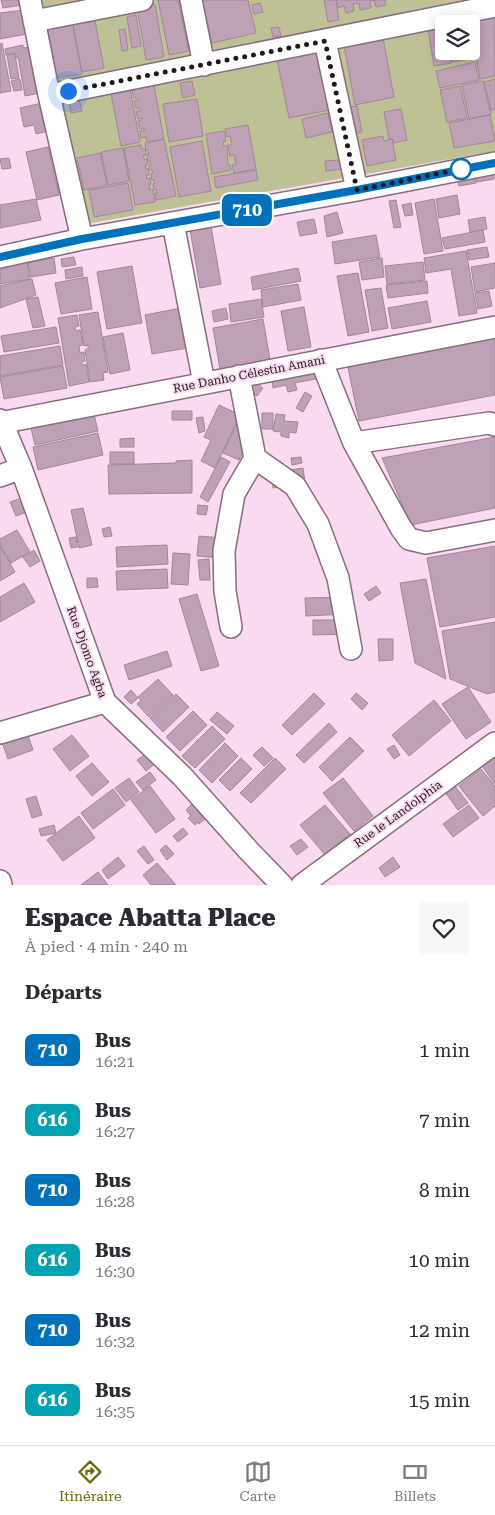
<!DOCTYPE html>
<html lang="fr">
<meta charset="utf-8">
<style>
body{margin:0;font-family:"Roboto Serif",serif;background:#f7f7f7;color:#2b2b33;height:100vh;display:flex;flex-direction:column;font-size:19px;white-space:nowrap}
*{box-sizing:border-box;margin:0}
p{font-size:16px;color:#7c7c81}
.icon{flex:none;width:28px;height:28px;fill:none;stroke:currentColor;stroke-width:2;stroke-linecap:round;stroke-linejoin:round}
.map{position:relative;height:885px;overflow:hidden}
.side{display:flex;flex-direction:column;background:#fff;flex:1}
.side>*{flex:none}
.badge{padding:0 10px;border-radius:8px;font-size:18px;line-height:32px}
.fabs{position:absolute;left:435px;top:15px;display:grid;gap:10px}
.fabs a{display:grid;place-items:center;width:45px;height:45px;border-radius:5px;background:#fff;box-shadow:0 2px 12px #0003;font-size:25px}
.you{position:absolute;width:25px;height:25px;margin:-12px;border:4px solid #fff;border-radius:50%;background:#1a73e8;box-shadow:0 0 0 8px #1a73e833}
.map>.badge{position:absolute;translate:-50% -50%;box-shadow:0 0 0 2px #fff}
h2{padding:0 25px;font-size:19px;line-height:45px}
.round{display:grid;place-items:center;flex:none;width:52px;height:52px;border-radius:5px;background:#f7f7f7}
.summary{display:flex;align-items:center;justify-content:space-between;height:85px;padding:0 25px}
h1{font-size:24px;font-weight:800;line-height:38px}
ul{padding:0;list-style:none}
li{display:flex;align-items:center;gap:15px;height:70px;padding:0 25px}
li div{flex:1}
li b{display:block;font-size:19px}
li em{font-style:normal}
li .badge{min-width:55px;font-weight:700;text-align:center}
.tab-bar{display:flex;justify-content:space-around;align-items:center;height:70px;border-top:1px solid #e1e1e2;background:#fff;font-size:14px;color:#7c7c81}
.tab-bar a{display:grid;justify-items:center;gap:2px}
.tab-bar .current{color:#696907}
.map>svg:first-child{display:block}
.green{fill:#bec096;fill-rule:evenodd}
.building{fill:#bea1b5;stroke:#a18599}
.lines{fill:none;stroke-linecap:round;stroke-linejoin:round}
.minor-casing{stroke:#876c7f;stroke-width:24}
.minor{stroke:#fff;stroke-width:21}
.line-casing{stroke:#fff;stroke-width:11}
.line{stroke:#0072bc;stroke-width:8}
.walk{stroke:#22171f;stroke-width:5;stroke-dasharray:0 9}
.stop-dot{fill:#fff;stroke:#0072bc;stroke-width:2.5}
.labels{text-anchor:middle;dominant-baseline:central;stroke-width:4;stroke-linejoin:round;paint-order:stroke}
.street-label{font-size:12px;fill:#22171f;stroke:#fadaf0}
</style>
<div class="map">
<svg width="495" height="885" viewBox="0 0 495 885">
<rect width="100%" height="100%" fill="#fadaf0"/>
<path class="green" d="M29 0H495V151L80 225ZM444 24H471V51H444Z"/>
<path class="building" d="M1 0H21L22 5 3 8Z
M158 0H178L189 51 169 55Z
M202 0H248L256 33 212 43Z
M324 0H336L339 20 328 22Z
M336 0H385L386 5 376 7 374 0 370 1 371 8 360 10 359 3 353 4 354 11 346 13 344 6 338 8Z
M260 3 263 12 254 14 252 5Z
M155 4 164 57 146 60 137 7Z
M23 10 27 34 0 39V13Z
M136 15 141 46 132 48 127 17Z
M494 15 495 76 480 79 471 24 469 20Z
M94 16 104 68 82 72 72 20Z
M72 20 82 74 57 78 47 25Z
M444 25V51H449L451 63 434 66 428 28Z
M279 27 281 36 273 37 271 28Z
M125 29 128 50 122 51 119 30Z
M471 35 475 58 452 62 451 56 456 55 455 51H471Z
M383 38 394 97 355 105 344 45Z
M2 43 11 91 0 93V44Z
M23 45V48L31 47 39 93 25 96 18 57 16 58 15 53 6 55 5 49Z
M315 47 329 110 289 118 276 55Z
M15 54 19 78 11 79 7 55Z
M475 62 479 80 440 88 436 71Z
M20 79 22 90 14 91 11 81Z
M495 79V109L491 110 484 82Z
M153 80 164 139 147 142 146 137 141 138 140 131 146 130 145 128 140 129 138 121 142 120V118L138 119 136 111H141L140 108H136L134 101 139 100 138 98H134L132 91 136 90V87Z
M192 81 195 95 183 98 180 83Z
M483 81 491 114 469 119 462 85Z
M129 84 140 142 121 146 110 88Z
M460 86 467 118 447 122 440 90Z
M79 98 82 111 71 113 69 100Z
M197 99 203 136 169 142 163 104Z
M42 103 48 131 36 134 34 125 24 127 20 108Z
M357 106 362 132 353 134 348 107Z
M401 109 407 140 394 143 393 139H389L384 112Z
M328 113 332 132 306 138 302 119Z
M490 115 495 141 454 148 449 123Z
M248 125 256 169 234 173 232 165 236 164 234 155 230 156 228 145H232L230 136 227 137 225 129Z
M224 131 226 141 223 142 224 146H227L228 165H230L231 170 212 174 206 134Z
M383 136 384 141 392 139 396 160 367 166 362 140Z
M164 139 176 196 156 200 155 193H157L156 189 154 190 153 184 155 183 154 180H152L151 174 153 173 152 170H150L149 165 151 164 150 161H148L147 154H149L148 150 146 151 145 143Z
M202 141 211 191 179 197 170 147Z
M141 145 142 149H145L146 155 143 156 144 159H147L148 164 145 165 146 169 148 168 149 175H146L147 179 150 178 151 184 149 185 150 190H153L155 202 135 205 124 148Z
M48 147 59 195 37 200 26 152Z
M123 148 129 181 108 185 101 152Z
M100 153 107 185 84 190 77 158Z
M9 158 11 168 2 169 0 159Z
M340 160 341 169 326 171 325 161Z
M256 170 258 180 216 188 214 177Z
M493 171 494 179 477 182 475 174Z
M475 177 476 183 459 186 458 181Z
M128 183 133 210 94 217 89 190Z
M457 195 460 214 439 218 436 199Z
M36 199 41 220 0 228V205Z
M434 199 443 251 424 254 415 203Z
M396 200 401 227 394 228 389 201Z
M411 203 413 215 405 216 402 205Z
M337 212 343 233 327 237 324 216Z
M485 217 487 229 470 232 468 220Z
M314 219 317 233 300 236 297 222Z
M211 226 221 284 200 288 190 229Z
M483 230 485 242 445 249 442 238Z
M376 235 380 257 335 264 332 242Z
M487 247 489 257 469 260 467 250Z
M466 251 477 313 459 316 451 269 426 273 424 258Z
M74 257 76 265 62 267 61 259Z
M54 258 56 273 31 277 28 263Z
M382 258 384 277 362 280 359 262Z
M27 262 30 279 0 284V267Z
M423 262 425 280 387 284 385 266Z
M495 263V288L475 292 471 267Z
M132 266 142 323 107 329 97 272Z
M82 267 83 276 66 279 65 270Z
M298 268 301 281 253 290 251 277Z
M358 273 369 332 348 336 337 276Z
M87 277 92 309 61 314 55 283Z
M32 279 36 295 0 308V286Z
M427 281 428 293 388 298 386 285Z
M298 284 301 300 263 307 261 290Z
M381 288 388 328 372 331 365 290Z
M489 291 492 306 478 309 475 293Z
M38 297 45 326 33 328 26 299Z
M261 299 264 317 231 322 229 304Z
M427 301 431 322 392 329 388 308Z
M304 307 311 347 288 351 281 311Z
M181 308 188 348 152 354 145 315Z
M226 308 228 319 214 322 212 311Z
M98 312 108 372 103 373 104 380 90 382 85 350 88 349V345L84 346 79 315Z
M77 315 79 326 75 327 76 331 80 330 83 345 79 346 80 353 84 352 85 361 82 362V365L86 364 89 382 69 386 58 318Z
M263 319 270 360 220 369 213 328Z
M56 327 59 343 4 352 1 336Z
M495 329V395L359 421 346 358Z
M123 333 130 370 110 374 103 337Z
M60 346 63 365 0 376V356Z
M63 366 67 388 4 399 0 377Z
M320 370 321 378 295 383 297 390 288 392 286 385 273 388 272 380Z
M254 382 263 388 257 396 248 390Z
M305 392 312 396 303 412 296 408Z
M219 405 240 415 215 468 201 461 211 440 204 437Z
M93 410 98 431 35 445 30 424Z
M172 411H192V420H172Z
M262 413H273V429H262Z
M276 414 285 415 284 421 298 422 296 433 289 432V438L281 436V432L273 431Z
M203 417 205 431 199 433 196 418Z
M240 417 256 424 239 460 223 453Z
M98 433 103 455 38 470 33 447Z
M495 437V508L411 525 382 458Z
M134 438V447H120V439Z
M110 452H134V464H110Z
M221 457 230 462 208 502 200 497Z
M301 457 302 463 292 465 291 458Z
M192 460V493L109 494 108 465 176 463V461Z
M303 468 305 482 273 488 271 473Z
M22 498 27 512 16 516 10 502Z
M198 505 208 506 206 515 197 514Z
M83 508 92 545 79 548 71 510Z
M110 527 112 536 104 537 102 529Z
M17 530 30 552 11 563 0 545V539Z
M199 536 233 539 231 559 197 556Z
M76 537 77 547 71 548 69 538Z
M167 545 168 564 117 567 116 547Z
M0 546 15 572 0 581Z
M495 546V617L440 627 427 558Z
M34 550 40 561 30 567 23 557Z
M173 553 190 554 188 585 171 584Z
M209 559 210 580H200L198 560Z
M167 569 168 588 117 590 116 571Z
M87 578H97L98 587 87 588Z
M426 579 446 679 415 663 400 583Z
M24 583 35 602 0 622V597Z
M376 586 381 593 369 601 364 594Z
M197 594 219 666 201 671 179 599Z
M347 597V614L306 616 305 598Z
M313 620H349L348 634 313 635Z
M495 622V692L487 694 450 679 442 631Z
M378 639H393V660L379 661Z
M167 651 172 666 129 680 124 665Z
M158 679 173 695 149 717 137 704 141 700 138 697Z
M468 687 491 722 466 739 442 704Z
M131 690 138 698 131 704 124 697Z
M314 693 325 704 292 735 282 725Z
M356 693 368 703 362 710 351 699Z
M176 694 189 707 163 732 150 718Z
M434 700 451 721 409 756 392 735Z
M193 711 207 725 180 751 166 737Z
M217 712 234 726 227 734 210 720Z
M329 723 337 732 304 763 296 755Z
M212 726 225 739 195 768 182 756Z
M27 733 33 750 8 759 2 742Z
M72 735 89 756 70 771 53 749Z
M350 737 364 751 332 781 319 767Z
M225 743 238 756 212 783 199 770Z
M394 745 400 755 394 759 387 749Z
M262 747 273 758 264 766 253 755Z
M148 752 157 762 146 771 137 760Z
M495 756V784L482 766Z
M241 758 252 769 230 791 219 780Z
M275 758 286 769 251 803 240 793Z
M92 763 109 782 92 796 76 776Z
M481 769 495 786V806L483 816 459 786Z
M150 772 156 780 143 790 136 782Z
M129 778 139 792 126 802 115 788Z
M343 778 373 816 354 831 323 793Z
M451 781 468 803 458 810 442 788Z
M150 786 175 819 156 833 131 800Z
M113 789 125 805 93 829 81 813Z
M36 796 42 815 32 818 26 799Z
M193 803 206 818 199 824 198 822 195 825 188 818 191 816 186 810Z
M325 805 350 834 325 855 300 825Z
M469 805 479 818 453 837 443 824Z
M79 816 95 838 63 861 47 840Z
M54 825 56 833 41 836 39 829Z
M183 828 188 834 178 842 173 836Z
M301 839 308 847 297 855 290 846Z
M166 845 174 854 167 860 160 850Z
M144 846 154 860 148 864 137 851Z
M118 857 125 866 108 879 102 870Z
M393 857 400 867 385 877 379 868Z
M157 863 176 885H151L143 875Z
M98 872 108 885H81Z"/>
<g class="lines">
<defs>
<path id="minor" d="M30 0 49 95 82 239
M191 0 204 65
M34 21 142 0
M325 41 357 190
M49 95 495 6
M173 223 204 383
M0 257 82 239 357 190 495 163
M321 360 354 443 401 528 409 539 426 543 495 530
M0 420 2 423 21 468 105 702 182 776 249 851 282 885
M0 423 495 327
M354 443 489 423 495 425
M255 458 295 486 318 524 338 578 351 649
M0 476 21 468
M231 627 225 591 224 551 234 494 255 458 239 376
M0 733 105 702
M0 881 1 885
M302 885 495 743"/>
</defs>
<use href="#minor" class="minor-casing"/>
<use href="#minor" class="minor"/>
</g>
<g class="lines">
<defs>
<path id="line" d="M0 257 82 239 357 190 495 163"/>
</defs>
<use href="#line" class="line-casing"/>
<use href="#line" class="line"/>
<path class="walk" d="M68 91 325 41 357 190 461 169"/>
</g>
<circle class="stop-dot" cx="461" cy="169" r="10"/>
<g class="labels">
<g class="street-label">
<text transform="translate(249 374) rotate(-11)">Rue Danho Célestin Amani</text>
<text transform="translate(87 652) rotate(70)">Rue Djomo Agba</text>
<text transform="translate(398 814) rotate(-36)">Rue le Landolphia</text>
</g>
</g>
</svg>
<div class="fabs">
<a><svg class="icon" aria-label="layers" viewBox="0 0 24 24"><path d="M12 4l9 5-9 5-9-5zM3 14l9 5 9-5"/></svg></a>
</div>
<div class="you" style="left:68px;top:91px"></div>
<b class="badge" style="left:247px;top:210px;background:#0072bc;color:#fff">710</b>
</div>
<section class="side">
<div class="summary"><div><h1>Espace Abatta Place</h1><p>À pied · 4 min · 240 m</p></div><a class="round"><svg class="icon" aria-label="heart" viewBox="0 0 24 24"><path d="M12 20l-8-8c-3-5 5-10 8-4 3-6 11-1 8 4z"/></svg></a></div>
<h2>Départs</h2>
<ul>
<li><span class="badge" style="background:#0072bc;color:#fff">710</span><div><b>Bus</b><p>16:21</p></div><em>1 min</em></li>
<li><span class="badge" style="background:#00a3b4;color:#fff">616</span><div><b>Bus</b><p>16:27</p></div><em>7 min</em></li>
<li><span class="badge" style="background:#0072bc;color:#fff">710</span><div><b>Bus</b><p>16:28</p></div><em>8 min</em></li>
<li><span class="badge" style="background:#00a3b4;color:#fff">616</span><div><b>Bus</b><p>16:30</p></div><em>10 min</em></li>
<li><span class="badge" style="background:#0072bc;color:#fff">710</span><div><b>Bus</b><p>16:32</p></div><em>12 min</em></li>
<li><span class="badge" style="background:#00a3b4;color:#fff">616</span><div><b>Bus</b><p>16:35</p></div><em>15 min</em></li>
</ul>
</section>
<nav class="tab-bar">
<a class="current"><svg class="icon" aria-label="directions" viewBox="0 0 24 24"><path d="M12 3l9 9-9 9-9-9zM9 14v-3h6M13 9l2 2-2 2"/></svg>Itinéraire</a>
<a><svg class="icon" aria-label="map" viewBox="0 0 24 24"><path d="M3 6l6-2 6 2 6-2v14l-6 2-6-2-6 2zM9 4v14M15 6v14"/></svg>Carte</a>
<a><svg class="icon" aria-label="tickets" viewBox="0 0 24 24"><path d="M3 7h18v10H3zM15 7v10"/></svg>Billets</a>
</nav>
